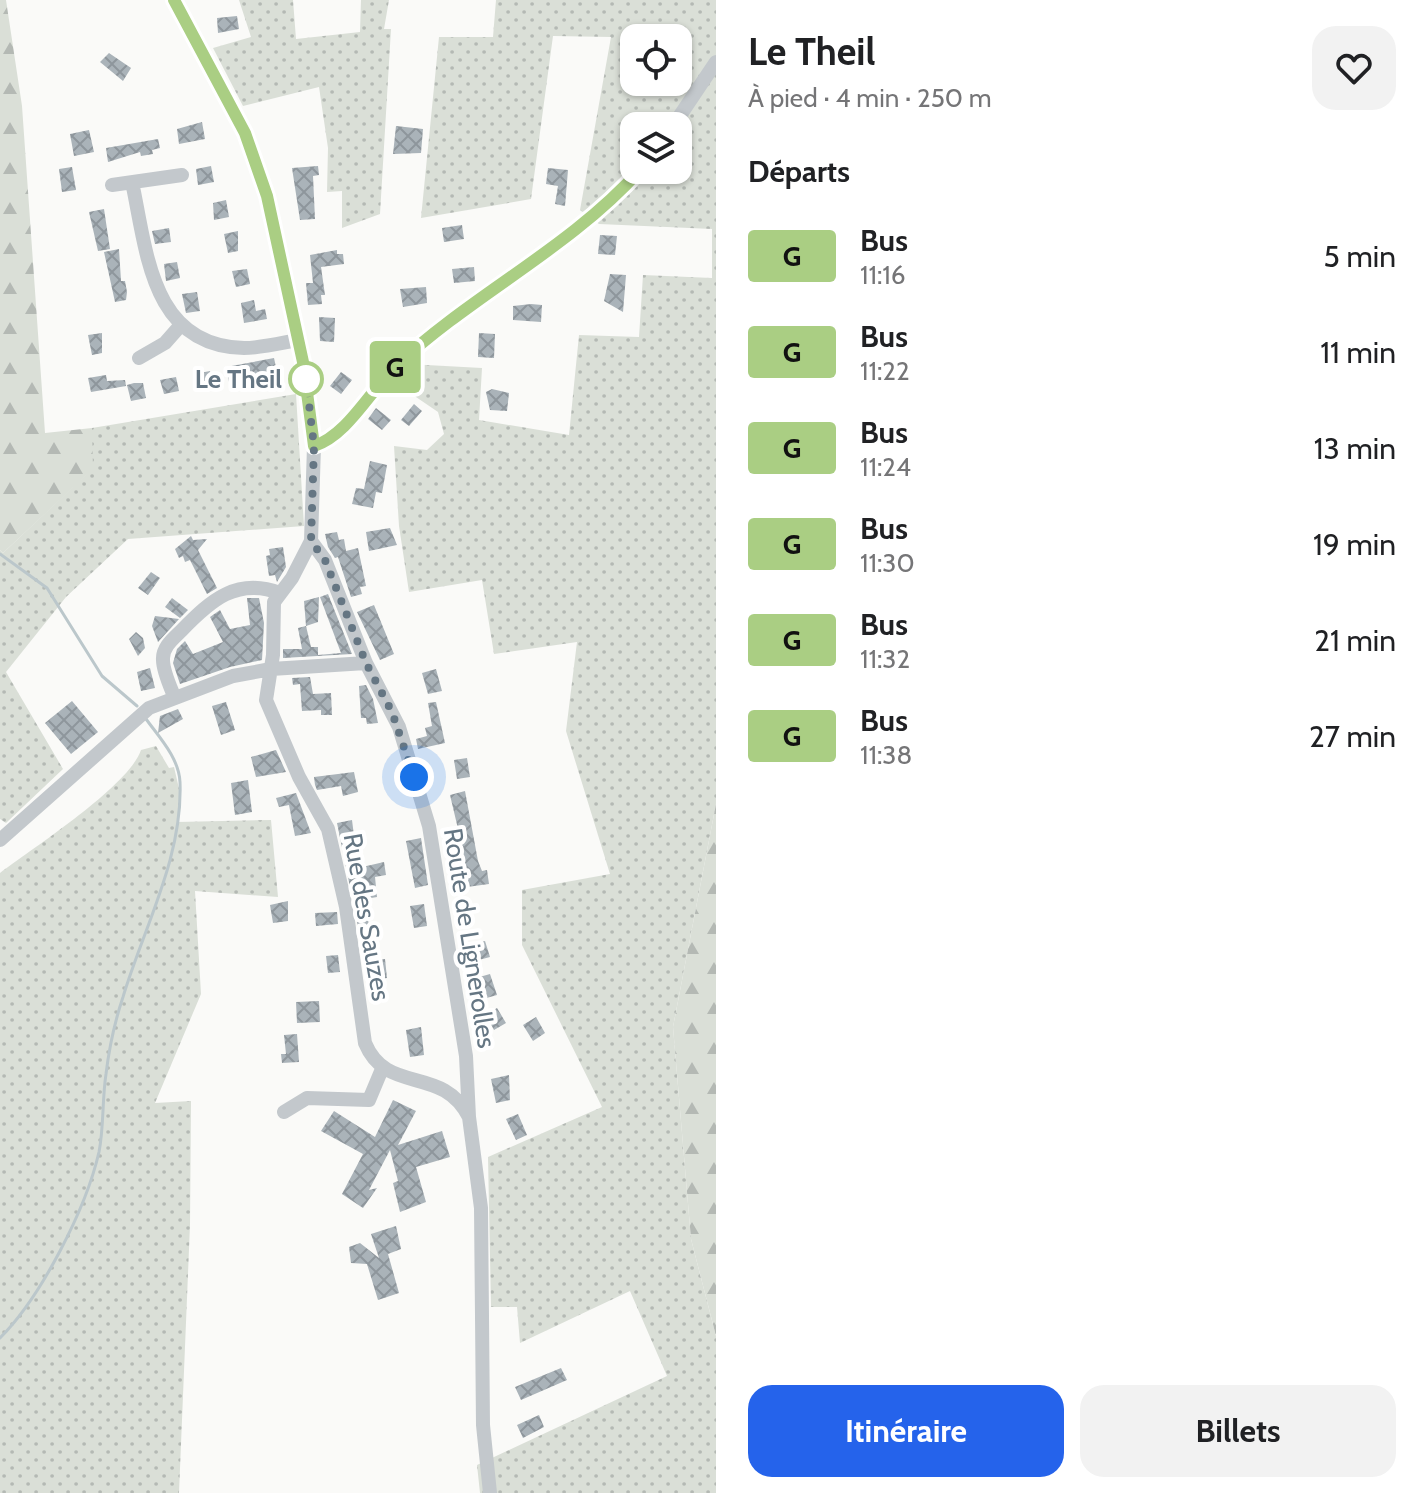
<!DOCTYPE html>
<html lang="fr">
<meta charset="utf-8">
<style>
body{margin:0;font-family:Cabin,sans-serif;background:#f2f2f2;color:#202124;height:100vh;display:flex;flex-direction:column;font-size:30px;white-space:nowrap}
*{box-sizing:border-box;margin:0}
p{font-size:26px;color:#757577}
.icon{flex:none;width:44px;height:44px;fill:none;stroke:currentColor;stroke-width:2;stroke-linecap:round;stroke-linejoin:round}
.map{position:relative;flex:1;overflow:hidden}
.details{display:flex;flex-direction:column;background:#fff;width:712px}
.details>*{flex:none}
.badge{padding:0 16px;border-radius:6px;font-size:28px;line-height:52px}
.buttons{position:absolute;left:620px;top:24px;display:grid;gap:16px}
.buttons a{display:grid;place-items:center;width:72px;height:72px;border-radius:16px;background:#fff;box-shadow:0 2px 6px #0004;font-size:40px}
.you{position:absolute;width:40px;height:40px;margin:-20px;border:6px solid #fff;border-radius:50%;background:#1a73e8;box-shadow:0 0 0 12px #1a73e833}
.map>.badge{position:absolute;translate:-50% -50%;box-shadow:0 0 0 4px #fff}
h2{padding:0 32px;font-size:30px;line-height:72px}
.round{display:grid;place-items:center;flex:none;width:84px;height:84px;border-radius:24px;background:#f2f2f2}
.headline{display:flex;align-items:center;justify-content:space-between;height:136px;padding:0 32px}
h1{font-size:38px;font-weight:700;line-height:60px}
.button{display:flex;gap:16px;margin-top:auto;padding:16px 32px}
.button a{flex:1;height:92px;border-radius:24px;background:#2563eb;color:#fff;font-size:32px;font-weight:700;line-height:92px;text-align:center}
.button a+a{background:#f2f2f2;color:#202124}
ul{padding:0;list-style:none}
li{display:flex;align-items:center;gap:24px;height:96px;padding:0 32px}
li div{flex:1}
li b{display:block;font-size:30px}
li em{font-style:normal}
li .badge{min-width:88px;font-weight:700;text-align:center}
main{display:flex;flex:1;min-height:0}
.map>svg:first-child{display:block}
.grass{fill:url(#grass-dots);fill-rule:evenodd}
.forest{fill:url(#forest-firs)}
.lines{fill:none;stroke-linecap:round;stroke-linejoin:round}
.stream{stroke:#bbc7cb;stroke-width:3}
.building{fill:url(#building-cross-hatch)}
.minor{stroke:#c3c8cc;stroke-width:14}
.line-casing{stroke:#fff;stroke-width:18}
.line{stroke:#aace83;stroke-width:12}
.walk{stroke:#657683;stroke-width:8;stroke-dasharray:0 14.4}
.stop-dot{fill:#fff;stroke:#aace83;stroke-width:4}
.labels{text-anchor:middle;dominant-baseline:central;stroke-width:8;stroke-linejoin:round;paint-order:stroke}
.stop-label{font-size:26px;font-weight:bold;fill:#657683;stroke:#fff;text-anchor:end}
.street-label{font-size:26px;fill:#657683;stroke:#fff}
</style>
<main>
<div class="map">
<svg width="716" height="1493" viewBox="0 0 716 1493">
<defs>
<pattern id="grass-dots" width="8" height="8" patternUnits="userSpaceOnUse" patternTransform="scale(2)"><rect width="8" height="8" fill="#dadfd7"/><path d="M2 2h.1M6 6h.1" fill="none" stroke="#b4b9b4" stroke-width="1.8" stroke-linecap="round"/></pattern>
<pattern id="forest-firs" width="22" height="20" patternUnits="userSpaceOnUse" patternTransform="scale(2)"><rect width="22" height="20" fill="#dadfd7"/><path d="M5 1l3.5 6h-7zM16 11l3.5 6h-7z" fill="#b4b9b4"/></pattern>
<pattern id="building-cross-hatch" width="8" height="8" patternUnits="userSpaceOnUse" patternTransform="scale(2)"><rect width="8" height="8" fill="#aab3b9"/><path d="M0 0l8 8M0 8l8-8" fill="none" stroke="#8e969c"/></pattern>
</defs>
<rect width="100%" height="100%" fill="#fafaf8"/>
<path class="grass" d="M239 0H293L296 39 360 32 361 0H389L384 29H391L380 214 342 228V191L327 192 328 148 319 87 243 106 213 48 251 37Z
M496 0H716V804L673 1027 691 1239 716 1336V1493H480L477 1465 667 1376 630 1291 520 1343 517 1307H491L488 1157 602 1107 522 945V890L610 874 566 731 577 642 494 654 482 580 409 592 399 526 394 446 427 450 444 434 438 412 391 380 408 364 482 368 479 420 569 435 579 335 639 337 643 275 712 278V229L599 224 580 210 611 37 553 36 531 199 421 218 439 37H493ZM634 38H678V82H634ZM634 126H678V170H634Z
M296 394 304 526 128 539 66 597 6 672 63 769 6 823 0 819V550L3 553 92 469V428Z
M156 746 169 768 174 767 181 797 177 822 271 820 278 897 195 891 201 994 155 1103 191 1101 190 1225 179 1493H0V873C33 848 129 786 141 750Z"/>
<path class="forest" d="M0 0H6L22 106 45 433 92 428 93 469 3 553 0 550Z
M716 804V1336L691 1239 673 1027Z"/>
<g class="lines">
<path class="stream" d="M0 554 47 588 102 676 137 706
M0 1338C41 1297 86 1209 99 1152 104 1127 102 1100 106 1074 109 1049 115 1021 123 997 144 927 183 857 180 782 179 758 159 737 146 719"/>
</g>
<path class="building" d="M237 16 239 29 218 33 217 18Z
M109 53 131 68 123 81 100 62Z
M202 122 205 139 179 144 177 129Z
M396 126 423 129 421 153 393 154Z
M89 130 94 152 74 156 70 134Z
M158 139 160 148 152 150 153 154 141 156 140 152 108 162 106 148Z
M211 166 214 182 198 185 196 169Z
M318 166 319 175 313 176 315 219 300 220 292 168Z
M72 167 76 190 62 192 59 169Z
M548 168 568 170 565 206 555 204 558 186 546 184Z
M226 200 229 217 214 220 213 203Z
M104 209 110 249 98 251 89 212Z
M462 225 464 239 444 242 442 228Z
M169 228 171 242 155 244 152 231Z
M238 231V251L228 253 224 234Z
M600 235 617 236 615 255 598 254Z
M119 249 121 281H125L127 292 126 300 115 302 104 252Z
M337 250V254H343L344 264 321 267 325 295H321L322 304 308 305 306 283H313L310 255Z
M177 262 180 278 166 281 164 264Z
M474 267 475 281 454 283 452 269Z
M247 269 250 284 236 287 232 271Z
M610 274 626 275 623 312 604 301Z
M426 287 427 303 403 307 400 289Z
M197 292 200 311 186 313 182 294Z
M254 300 256 311 265 309 267 319 244 323 241 303Z
M531 304 542 305 541 322 513 320V306Z
M319 317 335 318 334 342 320 341Z
M102 333V353L92 355 88 335Z
M479 333 495 334 494 358 478 357Z
M274 358 279 381 268 383 267 376 262 375 229 382 226 367Z
M210 371 212 385 198 388 195 374Z
M341 372 352 380 341 394 330 386Z
M106 375 107 381 125 380 126 386 91 392 88 378Z
M176 377 179 391 164 394 160 380Z
M134 383H143L146 398 131 401 127 385Z
M492 389 509 393 507 411 490 410 486 392Z
M414 404 422 411 409 426 401 420Z
M376 408 391 420 382 430 368 419Z
M370 461 387 465 382 493 376 492 373 508 352 504 356 488 364 489Z
M390 528 397 545 369 551 366 532Z
M337 532 339 540 344 539 346 551 358 548 366 586 360 587 362 594 351 597 338 557 335 558 328 547 325 534Z
M191 536 193 540 207 539 198 550 217 588 207 594 190 560 185 562 183 556 179 558 175 549Z
M283 547 286 567 277 582 275 575 269 576 266 556 270 555 269 549Z
M151 572 160 578 148 595 138 588Z
M328 594 352 654 283 658V649H302L298 628 306 626 311 647H318V655L341 653 320 597Z
M319 597 318 622 306 626 304 601Z
M172 598 188 610 180 618 165 607Z
M247 598H259L264 623 262 660 230 667 180 684 173 663 177 649 185 641 193 654 223 642 210 617 220 610 230 629 250 625Z
M374 605 394 654 380 660 357 612Z
M155 616 179 619 158 642 152 626Z
M136 632 143 638 145 648 138 656 129 639Z
M150 668 155 688 141 691 137 672Z
M436 669 442 691 428 694 422 673Z
M310 677 313 694 331 693 332 715H321V710L302 711 300 684 293 685 292 678Z
M366 685 373 699 378 723 367 724 366 718H361L359 686Z
M72 701 98 732 71 754 45 723Z
M226 702 235 730 221 735 212 706Z
M436 702 445 743 418 749 416 739 427 736 425 728 432 726 428 703Z
M178 709 183 719 158 733 160 716Z
M276 750 286 772 256 777 251 757Z
M467 758 470 777 457 779 454 760Z
M354 772 358 792 343 796 341 786 317 790 315 785 314 777Z
M248 780 252 812 235 815 231 783Z
M465 791 478 861 482 871 487 870 489 884 467 887 463 850 450 795Z
M296 793 311 833 295 836 289 805 279 807 276 798Z
M352 820 358 868 384 862 386 875 375 877 377 897 365 899 371 940 361 941 337 823Z
M421 838 428 885 415 888 406 841Z
M288 901V921L273 923 270 905Z
M424 904 427 926 414 928 410 906Z
M337 912 338 924 316 926 315 913Z
M485 941 490 957 475 961 471 945Z
M338 955 340 972 328 973 326 956Z
M385 959 387 978 373 980 371 961Z
M490 974 497 995 483 999 476 978Z
M319 1001 320 1022 297 1023 296 1002Z
M497 1008 506 1023 494 1030 486 1015Z
M536 1017 545 1033 533 1041 523 1025Z
M421 1027 424 1055 410 1057 406 1030Z
M297 1034 299 1062 282 1063 281 1054H286L284 1035Z
M509 1075 510 1100 496 1103 491 1079Z
M393 1100 416 1111 398 1145 442 1131 450 1157 416 1167 426 1202 400 1212 393 1183 398 1181 390 1150 369 1190 377 1188 363 1208 342 1194 363 1154 321 1131 334 1111 375 1137Z
M518 1114 527 1135 516 1140 506 1119Z
M396 1226 401 1249 388 1254 399 1293 378 1300 367 1264 351 1263 349 1247 360 1243 379 1258 371 1234Z
M561 1368 567 1380 521 1400 515 1387Z
M539 1415 544 1427 523 1438 517 1425Z"/>
<g class="lines">
<path class="minor" d="M174 0 245 133 267 196 303 362 314 446 311 541 292 578 274 602 273 655 266 700 299 777 328 829 346 907 365 1043C387 1096 442 1064 469 1117
M673 126 716 62
M132 182C147 252 151 346 244 348 261 348 281 343 298 340
M112 185 182 175
M139 358 165 343 180 326
M314 446C344 437 373 388 397 365 472 294 569 247 640 170
M311 541 325 560 366 663 399 727 429 826 466 1056 469 1117 481 1208 483 1425 490 1493
M174 696C170 686 163 671 163 660 162 647 174 638 182 630 211 600 237 577 280 593
M0 840 149 708 233 676 271 669 366 663
M284 1112 307 1098 369 1100 382 1069"/>
</g>
<g class="lines">
<defs>
<path id="line" d="M174 0 245 133 267 196 303 362 314 446C348 435 371 389 397 365 473 294 570 248 640 170"/>
</defs>
<use href="#line" class="line-casing"/>
<use href="#line" class="line"/>
<path class="walk" d="M306 379 314 446 311 541 325 560 366 663 392 712 414 777"/>
</g>
<circle class="stop-dot" cx="306" cy="379" r="16"/>
<g class="labels">
<g class="stop-label">
<text x="282" y="379">Le Theil</text>
</g>
<g class="street-label">
<text transform="translate(367 917) rotate(80)">Rue des Sauzes</text>
<text transform="translate(470 938) rotate(81)">Route de Lignerolles</text>
</g>
</g>
</svg>
<div class="buttons">
<a><svg class="icon" aria-label="locate" viewBox="0 0 24 24"><circle cx="12" cy="12" r="6"/><path d="M12 2v4M12 18v4M2 12h4M18 12h4"/></svg></a>
<a><svg class="icon" aria-label="layers" viewBox="0 0 24 24"><path d="M12 4l9 5-9 5-9-5zM3 14l9 5 9-5"/></svg></a>
</div>
<div class="you" style="left:414px;top:777px"></div>
<b class="badge" style="left:395px;top:367px;background:#aace83;color:#111">G</b>
</div>
<section class="details">
<div class="headline"><div><h1>Le Theil</h1><p>À pied · 4 min · 250 m</p></div><a class="round"><svg class="icon" aria-label="heart" viewBox="0 0 24 24"><path d="M12 20l-8-8c-3-5 5-10 8-4 3-6 11-1 8 4z"/></svg></a></div>
<h2>Départs</h2>
<ul>
<li><span class="badge" style="background:#aace83;color:#111">G</span><div><b>Bus</b><p>11:16</p></div><em>5 min</em></li>
<li><span class="badge" style="background:#aace83;color:#111">G</span><div><b>Bus</b><p>11:22</p></div><em>11 min</em></li>
<li><span class="badge" style="background:#aace83;color:#111">G</span><div><b>Bus</b><p>11:24</p></div><em>13 min</em></li>
<li><span class="badge" style="background:#aace83;color:#111">G</span><div><b>Bus</b><p>11:30</p></div><em>19 min</em></li>
<li><span class="badge" style="background:#aace83;color:#111">G</span><div><b>Bus</b><p>11:32</p></div><em>21 min</em></li>
<li><span class="badge" style="background:#aace83;color:#111">G</span><div><b>Bus</b><p>11:38</p></div><em>27 min</em></li>
</ul>
<div class="button"><a>Itinéraire</a><a>Billets</a></div>
</section>
</main>
